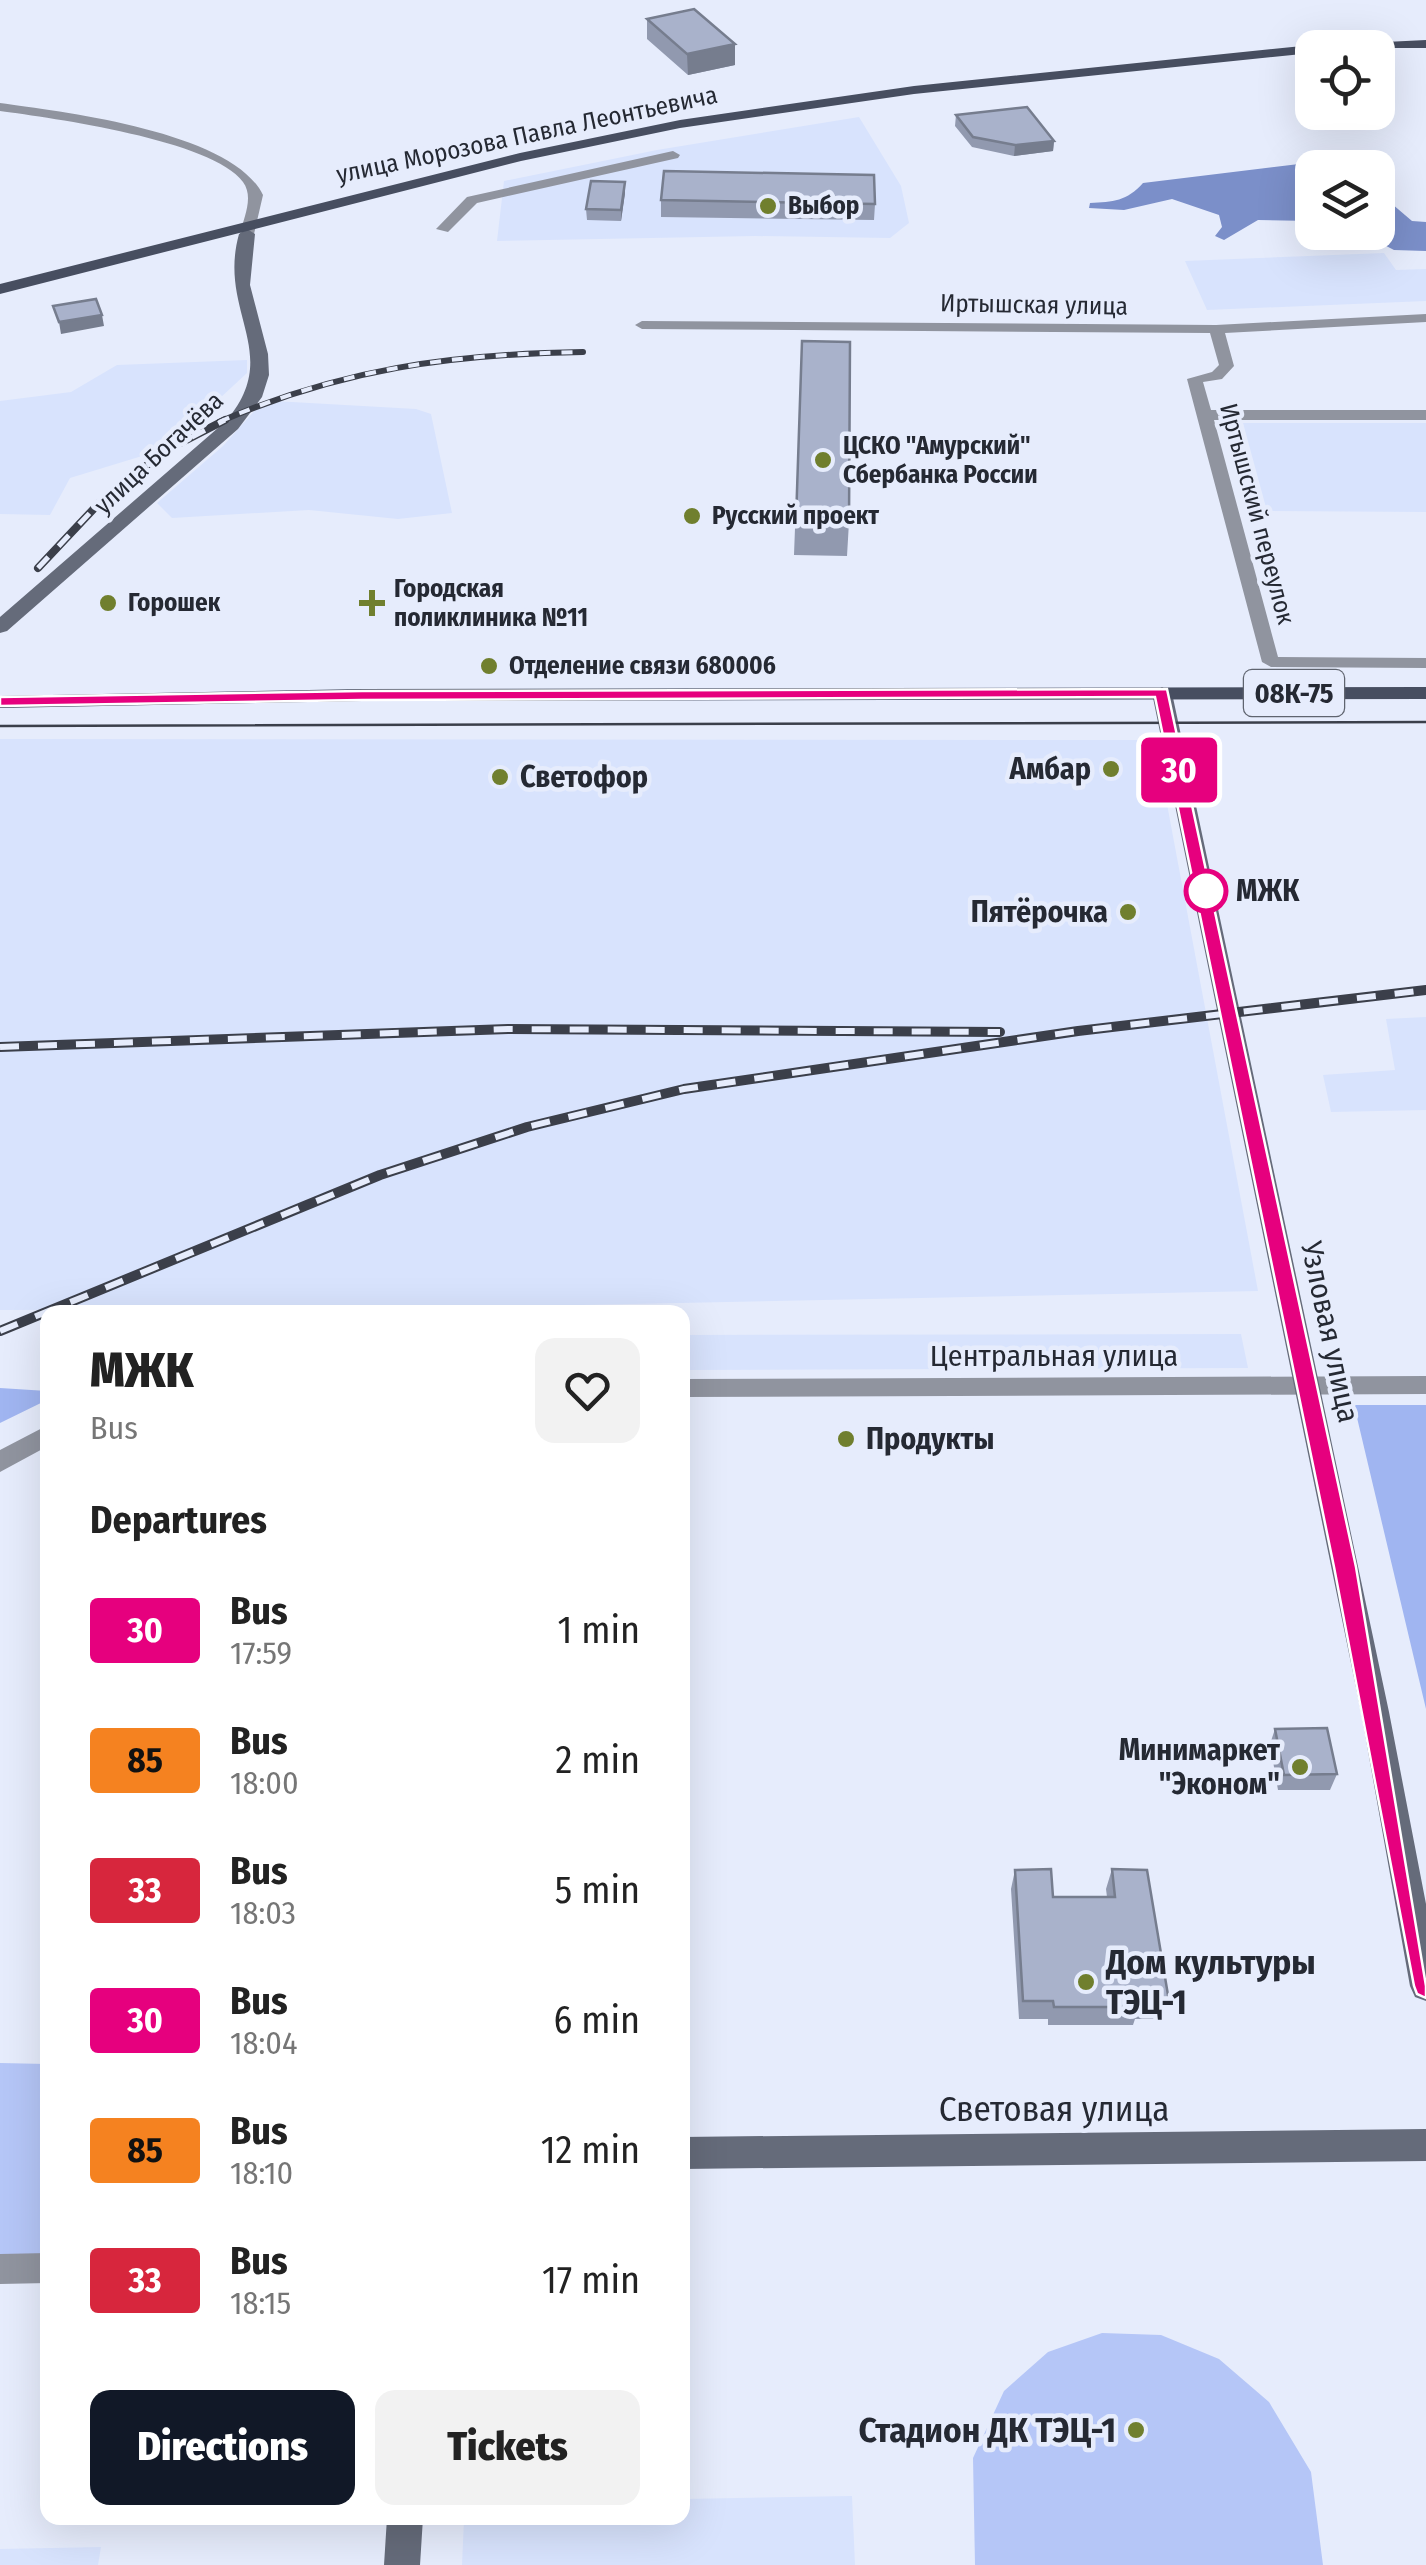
<!DOCTYPE html>
<meta charset="utf-8">
<style>
body{margin:0;font-family:"Fira Sans Condensed",sans-serif;background:#f2f2f2;color:#222;height:100vh;display:flex;flex-direction:column;font-size:38px;white-space:nowrap}
*{box-sizing:border-box;margin:0}
p{font-size:32px;color:#767676}
.icon{flex:none;width:55px;height:55px;fill:none;stroke:currentColor;stroke-width:2;stroke-linecap:round;stroke-linejoin:round}
.map{position:relative;flex:1;overflow:hidden}
.details{position:absolute;left:40px;top:1305px;width:650px;height:1220px;display:flex;flex-direction:column;background:#fff;border-radius:20px;box-shadow:0 10px 40px #0002}
.details>*{flex:none}
.badge{padding:0 20px;border-radius:8px;font-size:35px;line-height:65px}
.tools{position:absolute;left:1295px;top:30px;display:grid;gap:20px}
.tools a{display:grid;place-items:center;width:100px;height:100px;border-radius:20px;background:#fff;box-shadow:0 10px 40px #0002;font-size:50px}
.map>.badge{position:absolute;translate:-50% -50%;box-shadow:0 0 0 5px #fff}
h2{padding:0 50px;font-size:38px;line-height:90px}
.round{display:grid;place-items:center;flex:none;width:105px;height:105px;border-radius:20px;background:#f2f2f2}
.headline{display:flex;align-items:center;justify-content:space-between;height:170px;padding:0 50px}
h1{font-size:48px;font-weight:800;line-height:75px}
.primary-button{display:flex;gap:20px;margin-top:auto;padding:20px 50px}
.primary-button a{flex:1;height:115px;border-radius:20px;background:#111827;color:#fff;font-size:40px;font-weight:800;line-height:115px;text-align:center}
.primary-button a+a{background:#f2f2f2;color:#222}
ul{padding:0;list-style:none}
li{display:flex;align-items:center;gap:30px;height:130px;padding:0 50px}
li div{flex:1}
li b{display:block;font-size:38px}
li em{font-style:normal}
li .badge{min-width:110px;font-weight:700;text-align:center}
.map>svg:first-child{display:block}
.built{fill:#d8e3fd}
.green{fill:#b5c6f7}
.forest{fill:#a0b5f1}
.water{fill:#7b8fc9}
.lines{fill:none;stroke-linecap:round;stroke-linejoin:round}
.street{fill:#90949f;fill-rule:evenodd}
.secondary{fill:#656b7a;fill-rule:evenodd}
.primary{fill:#474e60;fill-rule:evenodd}
.tram{stroke:#3b3f4a;stroke-width:2.5}
.rail-far2-casing{stroke:#3b3f4a;stroke-width:6}
.rail-far1-casing{stroke:#3b3f4a;stroke-width:8}
.rail-casing{stroke:#3b3f4a;stroke-width:10}
.rail-far2{stroke:#e6ecfc;stroke-width:4;stroke-dasharray:11;stroke-linecap:butt}
.rail-far1{stroke:#e6ecfc;stroke-width:5;stroke-dasharray:15;stroke-linecap:butt}
.rail{stroke:#e6ecfc;stroke-width:6;stroke-dasharray:19;stroke-linecap:butt}
.wall{fill:#9199af}
.shaded-wall{fill:#767d8e}
.building{fill:#a9b2cb;stroke:#767d8e;stroke-width:2.5}
.line{fill:#e6007e;stroke:#fff;stroke-width:2.5}
.poi-dot{fill:#707f2e;stroke:#e6ecfc;stroke-width:4}
.stop-dot{fill:#fff;stroke:#e6007e;stroke-width:5}
.labels{text-anchor:middle;dominant-baseline:central;stroke-width:9;stroke-linejoin:round;paint-order:stroke}
.far-street-label{font-size:25px;fill:#252933;stroke:#e6ecfc}
.far-poi-label{font-size:25px;font-weight:bold;fill:#252933;stroke:#e6ecfc;text-anchor:start}
.shield{fill:#e6ecfc;stroke:#5f646f;stroke-width:2.5}
.shield-label{font-size:28px;font-weight:bold;fill:#252933}
.poi-label{font-size:30px;font-weight:bold;fill:#252933;stroke:#e6ecfc;text-anchor:end}
.stop-label{font-size:30px;font-weight:bold;fill:#252933;stroke:#e6ecfc;text-anchor:start}
.street-label{font-size:30px;fill:#252933;stroke:#e6ecfc}
.near-poi-label{font-size:35px;font-weight:bold;fill:#252933;stroke:#e6ecfc;text-anchor:start}
.near-street-label{font-size:35px;fill:#252933;stroke:#e6ecfc}
</style>
<div class="map">
<svg width="1426" height="2565" viewBox="0 0 1426 2565">
<rect width="100%" height="100%" fill="#e6ecfc"/>
<path class="built" d="M859 117 901 186 909 223 890 238 755 236 497 241 504 181 657 150Z
M1384 253 1396 270 1426 269V301L1207 310 1185 261Z
M247 360V373L165 449 70 478 50 515 0 514V401L71 392 117 365Z
M274 401 416 409 431 414 452 513 398 519 309 510 172 518 157 503 223 446 258 407Z
M1243 423H1426V512L1267 511Z
M0 739 1155 740 1258 1291 384 1309 0 1310Z
M1426 1017V1110L1331 1112 1323 1075 1395 1070 1386 1019Z
M1241 1334 1248 1368 683 1370V1335Z
M852 2496 855 2565H462L464 2520 682 2518 683 2499Z
M101 2547 98 2565H0V2549Z"/>
<path class="green" d="M0 2063 47 2064V2254H0Z
M1102 2333 1161 2335 1219 2359 1269 2402 1311 2472 1323 2565H975L973 2458 1004 2391 1048 2352Z"/>
<path class="forest" d="M0 1388 47 1391V1400L0 1423Z
M1354 1405H1426V1709Z"/>
<path class="water" d="M1299 164 1341 167 1312 168V221L1258 220 1224 240 1215 236 1222 227 1219 215 1172 199 1124 210 1089 208 1090 203C1113 202 1127 201 1143 183Z
M1378 192 1412 221 1426 222V251L1394 250 1361 233 1378 232Z"/>
<g class="lines">
<path class="street" d="M0 103C65 112 233 132 263 195L254 234 247 238 240 234C244 217 254 197 243 182 213 140 52 118 0 111Z
M673 151 680 155 678 158 477 203 448 232 436 229 467 197Z
M1426 314V322L1225 333 1234 366 1222 379 1203 382 1211 410H1426V420H1214L1278 657 1426 658V668L1271 667 1262 662 1187 379 1212 372 1219 365 1210 333 642 329 635 325 642 321 1216 325Z
M1426 1376V1394L682 1397V1379Z
M48 1425V1446L0 1472V1450Z
M48 2253V2283L0 2284V2254Z"/>
<path class="secondary" d="M247 229 255 234 250 285 268 354 269 375 262 397 238 429 7 631 0 633V617L226 421C284 353 217 313 239 234Z
M1162 687 1172 693 1389 1712 1426 1904V2001L1415 1997 1410 1986 1361 1712 1152 693Z
M1426 2129V2161L682 2169V2137Z
M387 2518H423L420 2565H384Z"/>
<path class="primary" d="M1426 40V48H1338L1345 44Z
M1312 45 1318 48H1312V53L914 94 680 128 521 161 0 294V284L520 153 680 120 914 86Z
M1426 687V699L362 701 0 708V696L362 689Z"/>
<path class="tram" d="M0 726 1426 722"/>
<defs>
<path id="rail-far2" d="M219 422C341 369 451 354 583 352"/>
<path id="rail-far1" d="M165 451 225 420
M38 568 103 499 175 444"/>
<path id="rail" d="M0 1047 508 1029 1000 1032
M0 1331 380 1175 527 1127 684 1089 1078 1031 1426 990"/>
</defs>
<use href="#rail-far2" class="rail-far2-casing"/>
<use href="#rail-far1" class="rail-far1-casing"/>
<use href="#rail" class="rail-casing"/>
<use href="#rail-far2" class="rail-far2"/>
<use href="#rail-far1" class="rail-far1"/>
<use href="#rail" class="rail"/>
</g>
<path class="wall" d="M647 19 735 65 688 75 647 39Z
M956 115 1054 141 1053 151 1014 156 972 147 955 126Z
M625 182V193L621 221 587 220 586 209Z
M661 200 875 204 874 220 661 217Z
M802 341 849 522 847 556 794 555Z
M1275 1729 1337 1774 1330 1790H1278L1270 1744Z
M1112 1869 1169 2001 1162 2019H1135L1133 2025H1048V2019H1019L1011 1889 1015 1870 1053 1897H1107L1106 1889Z"/>
<path class="shaded-wall" d="M735 44V65L688 75 687 54Z
M1054 141 1053 151 1014 156 1015 145Z
M625 182V193L621 221V210Z
M102 315 104 326 61 334 59 322Z"/>
<path class="building" d="M694 9 735 44 687 54 647 19Z
M1027 107 1054 141 1015 145 973 137 956 115Z
M664 171 874 175 875 204 661 200Z
M591 181 625 182 621 210 586 209Z
M96 299 102 315 59 322 53 306Z
M802 341 850 342 849 522 796 521Z
M1327 1728 1337 1774 1284 1775 1275 1729Z
M1051 1869 1053 1897H1115L1112 1869 1147 1870 1169 2001H1138L1139 2007H1054L1053 2001H1023L1015 1870Z"/>
<path class="line" d="M1167 689 1356 1567 1426 1986V1998L1417 1994 1414 1986 1334 1567 1155 697 362 700 0 706V697L362 691Z"/>
<g class="poi-dot">
<circle cx="768" cy="206" r="10"/>
<circle cx="823" cy="460" r="10"/>
<circle cx="692" cy="516" r="10"/>
<circle cx="108" cy="603" r="10"/>
<path d="M367 588h10v10h10v10h-10v10h-10v-10h-10v-10h10z"/>
<circle cx="489" cy="666" r="10"/>
<circle cx="1111" cy="769" r="10"/>
<circle cx="500" cy="777" r="10"/>
<circle cx="1128" cy="912" r="10"/>
<circle cx="846" cy="1439" r="10"/>
<circle cx="1300" cy="1767" r="10"/>
<circle cx="1086" cy="1982" r="10"/>
<circle cx="1136" cy="2430" r="10"/>
</g>
<circle class="stop-dot" cx="1206" cy="891" r="20"/>
<g class="labels">
<g class="far-street-label">
<text transform="translate(527 135) rotate(-12)">улица Морозова Павла Леонтьевича</text>
<text transform="translate(1034 305) rotate(1)">Иртышская улица</text>
<text transform="translate(159 453) rotate(-43)">улица Богачёва</text>
<text transform="translate(1257 514) rotate(75)">Иртышский переулок</text>
</g>
<g class="far-poi-label">
<text x="788" y="206">Выбор</text>
<text x="843" y="446">ЦСКО "Амурский"<tspan x="843" dy="29">Сбербанка России</tspan></text>
<text x="712" y="516">Русский проект</text>
<text x="394" y="589">Городская<tspan x="394" dy="29">поликлиника №11</tspan></text>
<text x="128" y="603">Горошек</text>
<text x="509" y="666">Отделение связи 680006</text>
</g>
<rect class="shield" x="1244" y="670" width="100" height="46" rx="8"/>
<g class="shield-label">
<text x="1294" y="693">08К-75</text>
</g>
<g class="poi-label">
<text x="1091" y="769">Амбар</text>
<text x="520" y="777" text-anchor="start">Светофор</text>
<text x="1108" y="912">Пятёрочка</text>
<text x="866" y="1439" text-anchor="start">Продукты</text>
<text x="1280" y="1750">Минимаркет<tspan x="1280" dy="34">"Эконом"</tspan></text>
</g>
<g class="stop-label">
<text x="1236" y="891">МЖК</text>
</g>
<g class="street-label">
<text transform="translate(1330 1332) rotate(78)">Узловая улица</text>
<text x="1054" y="1356">Центральная улица</text>
</g>
<g class="near-poi-label">
<text x="1106" y="1962">Дом культуры<tspan x="1106" dy="40">ТЭЦ-1</tspan></text>
<text x="1116" y="2430" text-anchor="end">Стадион ДК ТЭЦ-1</text>
</g>
<g class="near-street-label">
<text x="1054" y="2109">Световая улица</text>
</g>
</g>
</svg>
<div class="tools">
<a><svg class="icon" aria-label="locate" viewBox="0 0 24 24"><circle cx="12" cy="12" r="6"/><path d="M12 2v4M12 18v4M2 12h4M18 12h4"/></svg></a>
<a><svg class="icon" aria-label="layers" viewBox="0 0 24 24"><path d="M12 4l9 5-9 5-9-5zM3 14l9 5 9-5"/></svg></a>
</div>
<b class="badge" style="left:1179px;top:770px;background:#e6007e;color:#fff">30</b>
<section class="details">
<div class="headline"><div><h1>МЖК</h1><p>Bus</p></div><a class="round"><svg class="icon" aria-label="heart" viewBox="0 0 24 24"><path d="M12 20l-8-8c-3-5 5-10 8-4 3-6 11-1 8 4z"/></svg></a></div>
<h2>Departures</h2>
<ul>
<li><span class="badge" style="background:#e6007e;color:#fff">30</span><div><b>Bus</b><p>17:59</p></div><em>1 min</em></li>
<li><span class="badge" style="background:#f58220;color:#111">85</span><div><b>Bus</b><p>18:00</p></div><em>2 min</em></li>
<li><span class="badge" style="background:#d7263d;color:#fff">33</span><div><b>Bus</b><p>18:03</p></div><em>5 min</em></li>
<li><span class="badge" style="background:#e6007e;color:#fff">30</span><div><b>Bus</b><p>18:04</p></div><em>6 min</em></li>
<li><span class="badge" style="background:#f58220;color:#111">85</span><div><b>Bus</b><p>18:10</p></div><em>12 min</em></li>
<li><span class="badge" style="background:#d7263d;color:#fff">33</span><div><b>Bus</b><p>18:15</p></div><em>17 min</em></li>
</ul>
<div class="primary-button"><a>Directions</a><a>Tickets</a></div>
</section>
</div>
